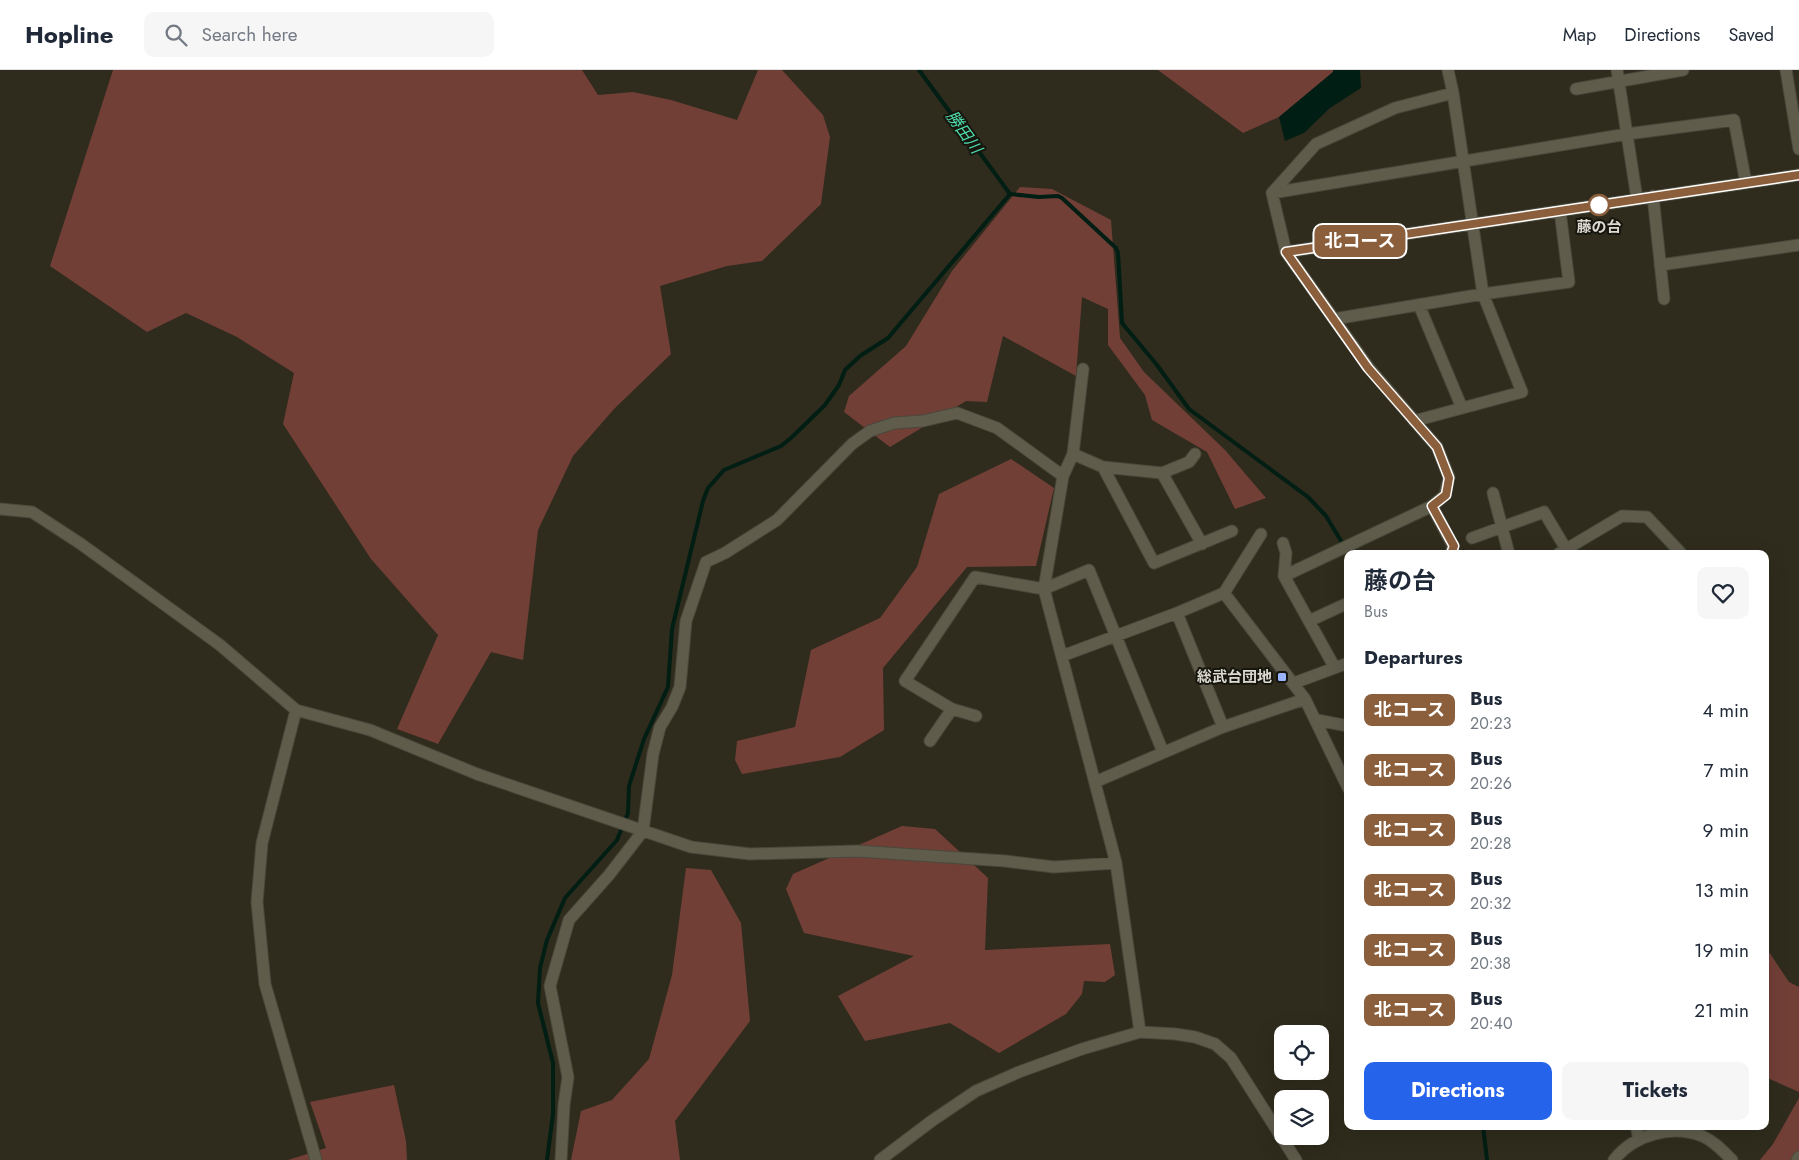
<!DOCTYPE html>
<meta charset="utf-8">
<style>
body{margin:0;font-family:Jost,"Noto Sans JP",sans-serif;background:#f6f6f7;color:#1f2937;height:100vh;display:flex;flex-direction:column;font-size:19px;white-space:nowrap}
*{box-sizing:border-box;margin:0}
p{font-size:16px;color:#747a83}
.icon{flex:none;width:28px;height:28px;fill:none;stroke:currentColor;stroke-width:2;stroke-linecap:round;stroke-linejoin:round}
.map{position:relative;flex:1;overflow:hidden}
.drawer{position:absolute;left:1344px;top:480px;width:425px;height:580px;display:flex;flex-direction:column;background:#fff;border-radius:10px;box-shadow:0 5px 20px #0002}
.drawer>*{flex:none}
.badge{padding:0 10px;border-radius:8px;font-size:18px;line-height:32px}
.tools{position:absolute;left:1274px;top:955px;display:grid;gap:10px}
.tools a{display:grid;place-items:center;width:55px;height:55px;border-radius:10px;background:#fff;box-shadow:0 5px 20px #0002;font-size:25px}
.map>.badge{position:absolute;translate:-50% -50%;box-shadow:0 0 0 2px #fff}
h2{padding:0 20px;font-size:19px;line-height:45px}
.round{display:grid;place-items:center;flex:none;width:52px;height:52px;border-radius:10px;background:#f6f6f7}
.head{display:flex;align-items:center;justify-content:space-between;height:85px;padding:0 20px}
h1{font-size:24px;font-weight:700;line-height:38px}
.action{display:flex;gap:10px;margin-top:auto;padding:10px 20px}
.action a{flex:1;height:58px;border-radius:10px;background:#2563eb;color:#fff;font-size:20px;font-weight:700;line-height:58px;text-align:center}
.action a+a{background:#f6f6f7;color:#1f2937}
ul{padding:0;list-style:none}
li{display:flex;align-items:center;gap:15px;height:60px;padding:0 20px}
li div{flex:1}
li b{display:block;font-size:19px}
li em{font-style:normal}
li .badge{min-width:55px;font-weight:700;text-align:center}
header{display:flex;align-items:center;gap:30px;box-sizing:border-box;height:70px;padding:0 25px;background:#fff;border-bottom:1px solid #e0e1e3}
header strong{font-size:24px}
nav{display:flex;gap:28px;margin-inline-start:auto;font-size:18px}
.search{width:350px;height:45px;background:#f6f6f7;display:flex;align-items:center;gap:12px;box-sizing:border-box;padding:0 18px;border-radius:10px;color:#747a83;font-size:19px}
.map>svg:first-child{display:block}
.green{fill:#723f37}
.water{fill:#001e13}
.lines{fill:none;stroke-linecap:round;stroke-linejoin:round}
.stream{stroke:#001e13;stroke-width:4}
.minor-casing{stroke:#4a483b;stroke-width:13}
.minor{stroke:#5f5c4c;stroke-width:11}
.line-casing{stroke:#fff;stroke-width:11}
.line{stroke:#8b5e3c;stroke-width:8}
.stop-dot{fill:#fff;stroke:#8b5e3c;stroke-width:2.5}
.poi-dot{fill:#9bb4fd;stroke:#16150e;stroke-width:2}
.labels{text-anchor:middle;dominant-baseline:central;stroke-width:4;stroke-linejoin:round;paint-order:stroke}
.stop-label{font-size:15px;font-weight:bold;fill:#dbd9d0;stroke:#16150e}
.poi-label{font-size:15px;font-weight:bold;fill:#dbd9d0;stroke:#16150e;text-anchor:end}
.water-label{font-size:16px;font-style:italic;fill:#4fddae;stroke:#16150e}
</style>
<header>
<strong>Hopline</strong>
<div class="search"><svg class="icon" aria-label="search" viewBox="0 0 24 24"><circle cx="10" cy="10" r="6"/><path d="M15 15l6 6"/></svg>Search here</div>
<nav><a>Map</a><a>Directions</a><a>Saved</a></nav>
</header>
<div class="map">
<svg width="1799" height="1090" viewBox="0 0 1799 1090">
<rect width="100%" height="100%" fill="#2f2c1d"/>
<path class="green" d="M113 0H582L598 25 633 22 671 30 737 50 758 0H782L823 45 830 67 821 134 762 191 727 196 660 216 671 284 614 339 573 386 538 460 523 590 491 582 438 674 397 659 438 565 371 489 283 354 294 303 237 267 186 243 147 262 50 196Z
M1158 0H1333V2L1279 47 1243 63Z
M1020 117 1052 119 1111 150 1120 268 1144 302 1225 380 1266 428 1235 439 1207 382 1152 350 1145 325 1108 275V239L1082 227 1076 306 1003 266 987 332 966 331 890 377 844 342 849 326 906 276 952 201Z
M1011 389 1054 418 1036 496 967 497 883 598 884 660 840 687 742 704 735 690 737 671 795 657 811 580 880 548 917 497 939 424Z
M902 756 935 759 988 808 985 880 1110 874 1115 905 1105 912 1084 911 1082 924 1066 944 999 983 950 953 865 971 838 926 914 886 804 863 786 819 793 804Z
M686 798 711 800 741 853 750 951 675 1051 680 1090H571L581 1041 612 1030 649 989 672 905Z
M1765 876 1789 912 1799 917V1022L1765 1007Z
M394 1015 406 1071 407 1090H288L326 1078 310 1032Z
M1799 1028V1090H1760L1773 1074Z"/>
<path class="water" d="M1333 0H1360L1361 18 1330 38 1304 63 1285 71 1279 47 1333 2Z"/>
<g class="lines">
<path class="stream" d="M919 0 1010 124
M1010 124 1039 127 1058 126 1062 128 1116 178 1118 183 1122 253 1157 295 1189 339 1308 427 1326 446 1349 484
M1483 1056 1487 1090
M547 1090 553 1044V993L538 933 540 898 547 870 565 828 617 770 628 743 629 716 644 669 668 617 672 559 703 431 708 418 724 400 781 376 791 368 825 335 839 315 845 300 860 286 888 268 1010 124"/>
<defs>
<path id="minor" d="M1617 0 1637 129
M1786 0 1799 79
M1576 19 1683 0
M1272 123 1286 182 1369 298 1437 377 1449 407 1445 425 1432 436 1284 506
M1272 123 1627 64 1734 50 1746 113
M1272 123 1316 74 1395 38 1453 23
M1653 126 1664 229
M1286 182 1799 105
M1660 195 1799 175
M1419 235 1462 338
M1334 249 1483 224 1569 212 1560 141
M1083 299 1073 384 1063 406 1044 519 1116 793 1140 962
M1414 351 1522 322 1483 224 1453 23 1448 0
M1073 384 1103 397 1162 403 1189 392 1195 384
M1103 397 1154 493 1232 461
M1162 403 1202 474
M1493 423 1509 484
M1432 436 1453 476 1451 484
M0 439 32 442 81 474 220 575 296 640 370 660 477 704 691 777 750 784 857 781 1005 791 1054 797 1116 793
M1472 468 1544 442 1569 484
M1283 473 1286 483 1284 506 1335 598
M1558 484 1622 446 1647 447 1680 482
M1224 523 1305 629 1348 718
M1177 543 1223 657
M1309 551 1348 533
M1062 586 1177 543 1224 523 1261 464
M1294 613 1348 593
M296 640 262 773 257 832 265 914 316 1090
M976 646 952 639 905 611 975 507 1044 519 1089 500 1163 682
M1317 650 1348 656
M930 671 952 639
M1095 712 1223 657 1305 629
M1636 1056 1639 1069
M561 1090 564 1035 568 1007 550 916 569 850 609 805 643 761 653 684 660 657 672 637 680 617 686 551 706 492 725 483 777 450 852 374 870 361 894 353 923 351 957 343 997 358 1063 406
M880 1090 933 1050 976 1021 1019 1002 1082 979 1140 962 1175 964 1195 967 1215 974 1231 988 1296 1090
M1614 1090C1633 1065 1672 1054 1702 1066 1714 1071 1723 1081 1732 1090
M1797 1090 1799 1087"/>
</defs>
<use href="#minor" class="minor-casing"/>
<use href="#minor" class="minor"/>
</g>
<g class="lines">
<defs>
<path id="line" d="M1451 484 1454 476 1432 436 1446 425 1449 408 1437 377 1368 298 1286 182 1799 105"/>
</defs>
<use href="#line" class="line-casing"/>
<use href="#line" class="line"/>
</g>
<circle class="stop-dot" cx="1599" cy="135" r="10"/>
<rect class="poi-dot" x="1277" y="602" width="10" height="10" rx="2.5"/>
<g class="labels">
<g class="stop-label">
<text x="1599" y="157">藤の台</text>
</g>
<g class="poi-label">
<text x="1272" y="607">総武台団地</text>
</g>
<g class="water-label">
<text transform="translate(964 62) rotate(54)">勝田川</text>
</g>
</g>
</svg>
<div class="tools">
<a><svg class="icon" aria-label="locate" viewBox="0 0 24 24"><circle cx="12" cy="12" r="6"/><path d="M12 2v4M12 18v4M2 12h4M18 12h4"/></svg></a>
<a><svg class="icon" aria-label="layers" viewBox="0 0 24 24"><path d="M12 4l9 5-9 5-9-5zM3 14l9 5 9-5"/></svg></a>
</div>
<b class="badge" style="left:1360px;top:171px;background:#8b5e3c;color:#fff">北コース</b>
<section class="drawer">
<div class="head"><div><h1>藤の台</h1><p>Bus</p></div><a class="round"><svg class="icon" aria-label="heart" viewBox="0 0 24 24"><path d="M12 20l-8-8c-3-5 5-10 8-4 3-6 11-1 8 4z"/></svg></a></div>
<h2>Departures</h2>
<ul>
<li><span class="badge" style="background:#8b5e3c;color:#fff">北コース</span><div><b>Bus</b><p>20:23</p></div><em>4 min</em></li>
<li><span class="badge" style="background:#8b5e3c;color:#fff">北コース</span><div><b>Bus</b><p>20:26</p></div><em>7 min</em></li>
<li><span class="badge" style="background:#8b5e3c;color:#fff">北コース</span><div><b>Bus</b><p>20:28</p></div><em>9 min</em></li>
<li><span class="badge" style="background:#8b5e3c;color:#fff">北コース</span><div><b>Bus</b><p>20:32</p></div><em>13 min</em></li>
<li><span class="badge" style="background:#8b5e3c;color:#fff">北コース</span><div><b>Bus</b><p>20:38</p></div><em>19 min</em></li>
<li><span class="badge" style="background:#8b5e3c;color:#fff">北コース</span><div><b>Bus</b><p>20:40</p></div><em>21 min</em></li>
</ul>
<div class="action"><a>Directions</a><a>Tickets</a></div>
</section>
</div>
